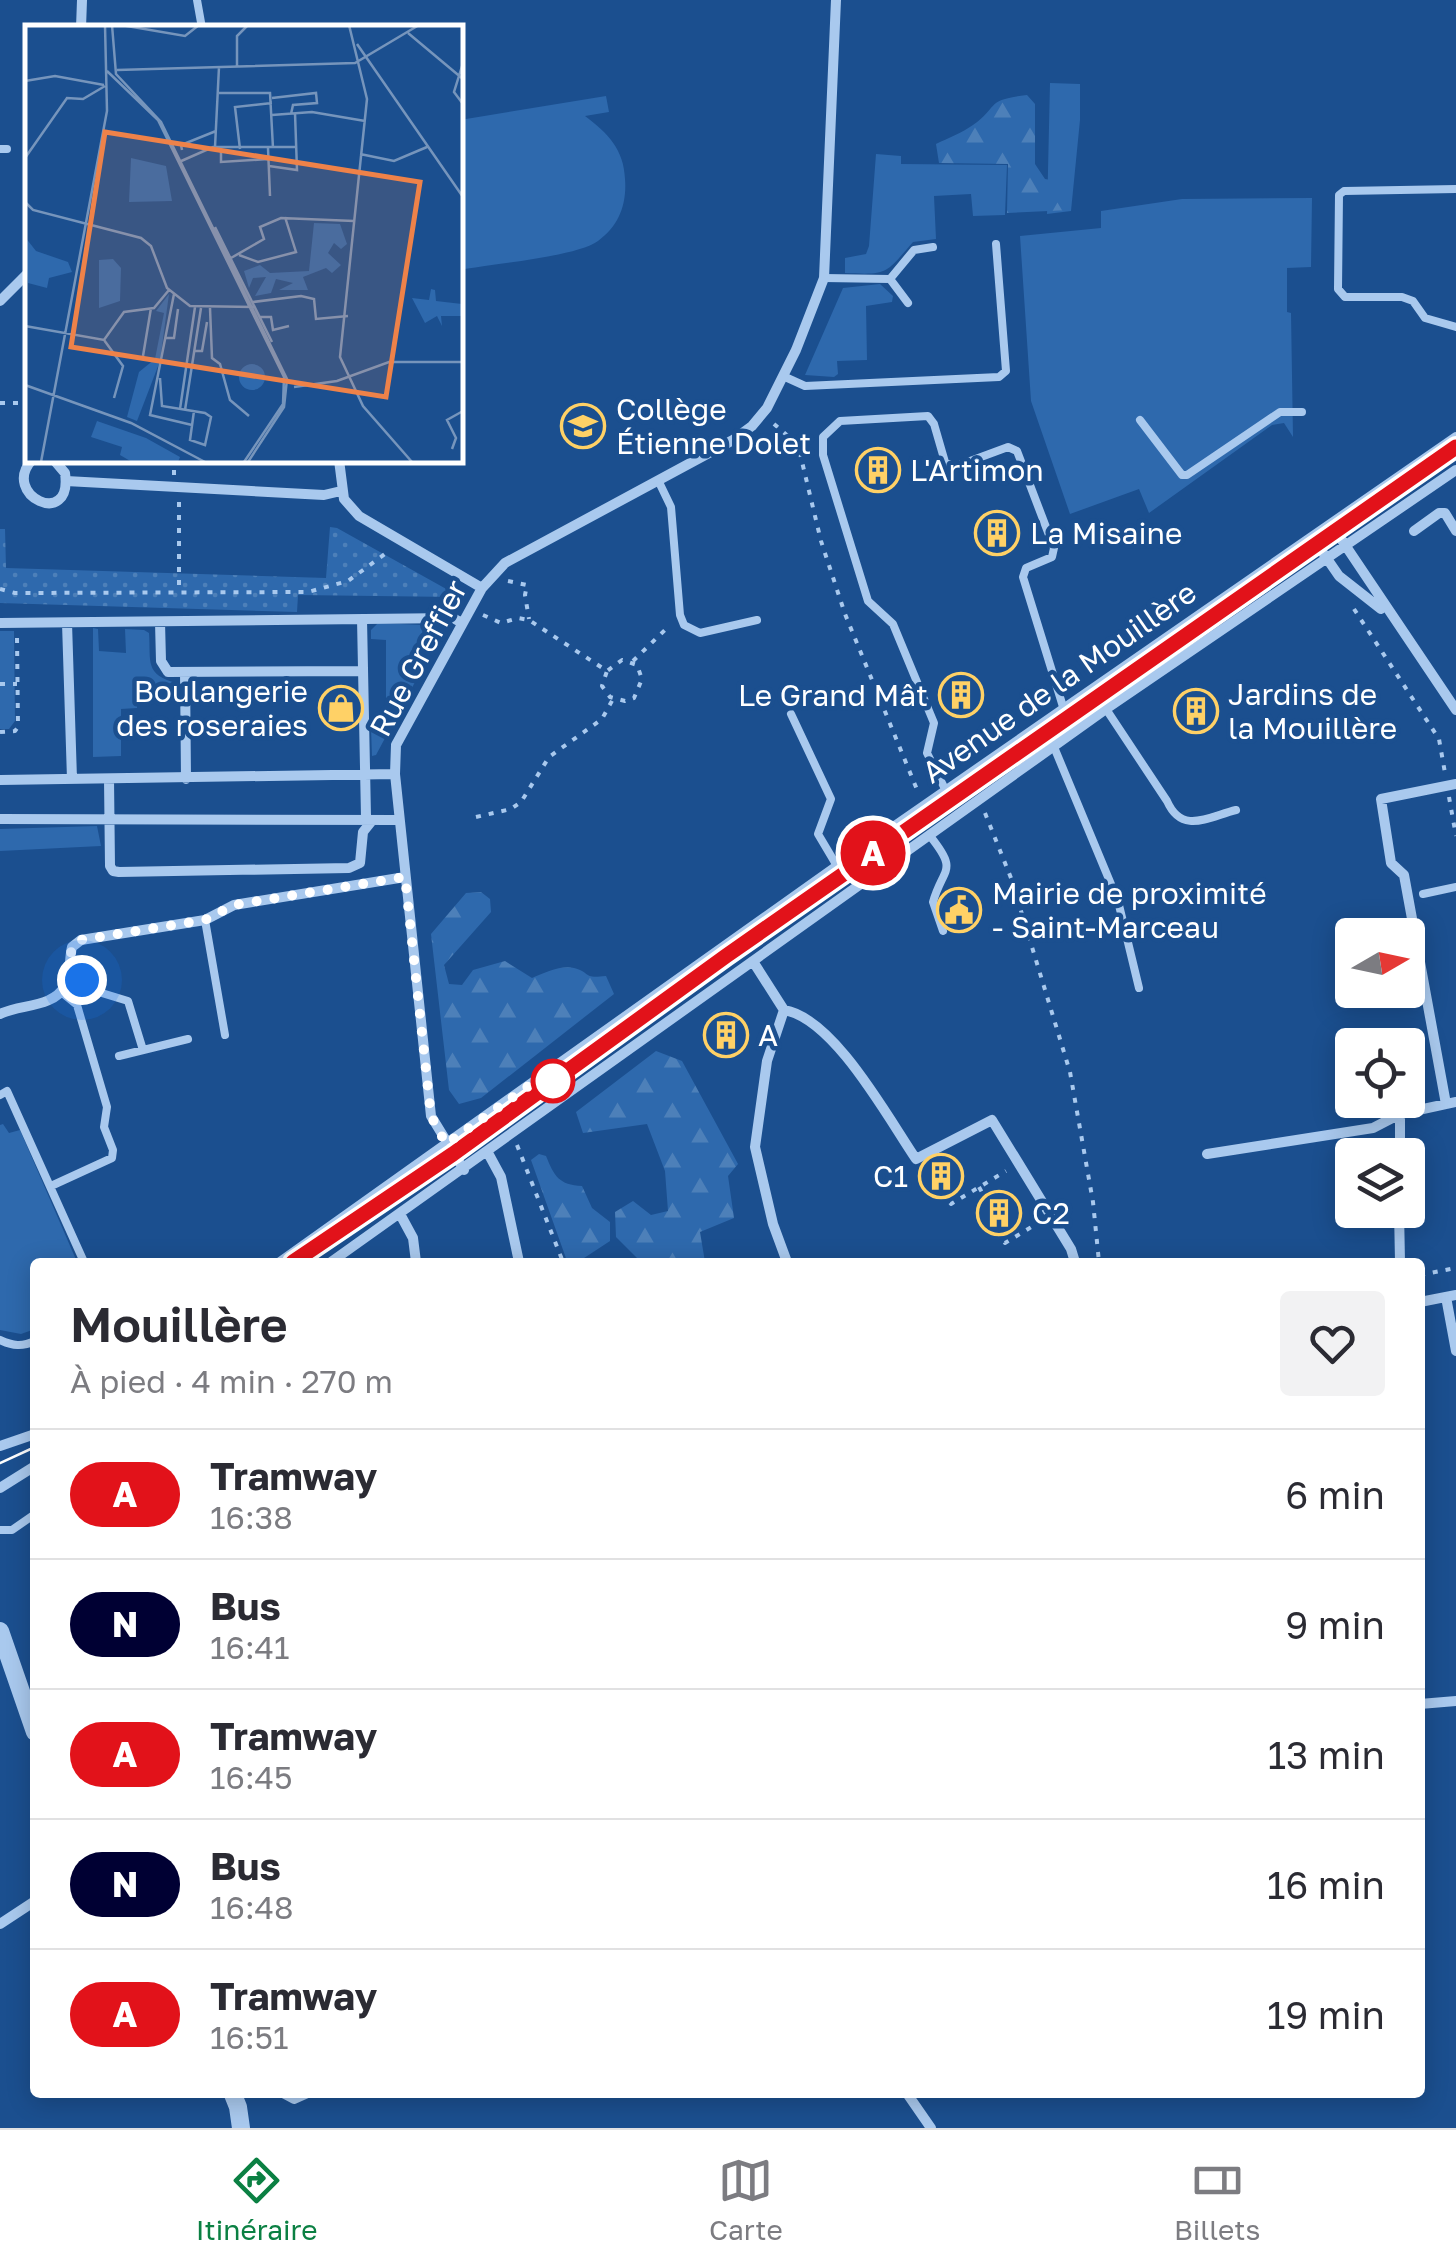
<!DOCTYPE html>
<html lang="fr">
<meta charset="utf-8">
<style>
body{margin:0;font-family:"Golos Text",sans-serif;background:#f2f2f3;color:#2b2b33;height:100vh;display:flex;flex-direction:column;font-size:38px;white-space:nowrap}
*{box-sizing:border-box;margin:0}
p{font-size:32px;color:#7c7c81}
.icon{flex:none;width:55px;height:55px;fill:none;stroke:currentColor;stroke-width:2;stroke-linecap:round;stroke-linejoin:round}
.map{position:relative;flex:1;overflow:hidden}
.drawer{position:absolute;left:30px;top:1258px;width:1395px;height:840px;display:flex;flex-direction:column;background:#fff;border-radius:10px;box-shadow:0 5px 25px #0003}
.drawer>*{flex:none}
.badge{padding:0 20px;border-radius:32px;font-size:35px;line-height:65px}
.needle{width:65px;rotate:81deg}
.buttons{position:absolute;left:1335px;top:918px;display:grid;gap:20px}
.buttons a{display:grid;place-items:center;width:90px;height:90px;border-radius:10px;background:#fff;box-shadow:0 5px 25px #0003;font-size:50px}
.you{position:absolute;width:50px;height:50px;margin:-25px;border:8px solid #fff;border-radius:50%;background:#1a73e8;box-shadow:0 0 0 15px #1a73e833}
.map>.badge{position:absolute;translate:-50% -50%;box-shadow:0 0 0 5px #fff}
.round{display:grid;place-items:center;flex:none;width:105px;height:105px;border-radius:10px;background:#f2f2f3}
.overview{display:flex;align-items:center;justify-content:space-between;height:170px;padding:0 40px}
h1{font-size:48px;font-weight:600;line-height:75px}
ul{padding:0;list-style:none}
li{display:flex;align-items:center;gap:30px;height:130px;padding:0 40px;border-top:2px solid #e1e1e2}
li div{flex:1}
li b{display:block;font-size:38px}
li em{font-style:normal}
li .badge{min-width:110px;font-weight:700;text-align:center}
.dock{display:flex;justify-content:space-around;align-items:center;height:140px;border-top:2px solid #e1e1e2;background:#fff;font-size:28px;color:#7c7c81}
.dock a{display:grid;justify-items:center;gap:5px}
.dock .active{color:#0b8043}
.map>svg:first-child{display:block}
.grass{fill:#2e69ad}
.forest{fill:url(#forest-firs)}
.park{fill:url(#park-dots)}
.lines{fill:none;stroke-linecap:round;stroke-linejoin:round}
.path{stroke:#a9c9ee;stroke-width:4;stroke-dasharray:5 8;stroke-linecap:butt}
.service{stroke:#a9c9ee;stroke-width:8}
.minor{stroke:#a9c9ee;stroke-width:10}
.tertiary{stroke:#a9c9ee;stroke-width:18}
.tram{stroke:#fff;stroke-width:2.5}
.line-casing{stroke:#fff;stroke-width:22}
.line{stroke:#e2121a;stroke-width:15}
.walk{stroke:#fff;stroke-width:10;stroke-dasharray:0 18}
.stop-dot{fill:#fff;stroke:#e2121a;stroke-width:5}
.labels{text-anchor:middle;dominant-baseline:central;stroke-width:9;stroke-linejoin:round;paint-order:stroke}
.poi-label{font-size:30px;fill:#fff;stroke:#1b4f8f;text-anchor:start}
.street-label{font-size:30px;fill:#fff;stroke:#1b4f8f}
.inset-road{fill:none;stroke:#7695bc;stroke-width:2.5}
.view{fill:#ee8249;fill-opacity:0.15;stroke:#ee8249;stroke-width:5}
.inset-edge{fill:none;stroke:#fff;stroke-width:5}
</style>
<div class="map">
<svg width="1456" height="2128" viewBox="0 0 1456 2128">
<defs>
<pattern id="forest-firs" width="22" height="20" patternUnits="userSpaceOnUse" patternTransform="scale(2.5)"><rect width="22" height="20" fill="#2e69ad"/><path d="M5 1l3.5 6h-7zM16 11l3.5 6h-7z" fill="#4d80b9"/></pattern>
<pattern id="park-dots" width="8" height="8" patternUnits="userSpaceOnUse" patternTransform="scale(2.5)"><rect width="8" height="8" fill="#2e69ad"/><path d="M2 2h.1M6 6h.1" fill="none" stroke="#4d80b9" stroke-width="1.8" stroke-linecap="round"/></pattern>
</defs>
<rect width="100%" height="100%" fill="#1b4f8f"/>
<path class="grass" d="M1050 83 1080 84V120L1071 211 1047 214Z
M606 96 609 112 585 116C608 133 624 150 625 179 627 204 619 226 598 241 576 257 490 264 460 270V120Z
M876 154 901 156V164L1007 165 1005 215 973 216 971 194 934 196 936 239 913 242C885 274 889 275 845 273V258L866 254 869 246Z
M1312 198 1311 267 1287 268V312L1291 313 1293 437 1284 423 1272 425 1149 513 1139 489 1070 514 1031 401 1020 236 1101 228V211L1182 199Z
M880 284 893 296 892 302 866 306 867 360 837 361 838 374 834 377 805 375 843 288Z
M378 623 445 626 376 755 372 756 371 729 386 728V640L371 639V630Z
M93 628 98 629 99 651 126 653 125 629 144 630 149 633C151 661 144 675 177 683L138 685 137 708 121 709V756L93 757Z
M0 631H14L15 721 9 729H0Z
M97 826 101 846 0 851V829Z
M3 1124 9 1133 20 1130 77 1262H35V1329L21 1334 0 1330V1125Z"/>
<path class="forest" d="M1027 95 1035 104V164L1045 179 1072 184 1070 210 1007 213 1008 164 939 163 936 144C948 138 962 133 973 125 1000 106 984 100 1027 95Z
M481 892 490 899 491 912 444 965 449 984 462 985 473 970 505 961 532 978C544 973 561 965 574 968 592 973 582 979 606 976L614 994 481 1098 459 1104 449 1090 431 934 466 893Z
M656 1051 682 1061 738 1164 728 1176 734 1218 700 1232 705 1262H641L616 1237 615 1212 633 1201 651 1215 668 1211 665 1171 647 1124 583 1133 576 1112Z
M539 1154 546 1156C554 1176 559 1185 582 1186L592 1208 610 1222V1241L578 1262 567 1261 531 1160Z"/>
<path class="park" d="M330 527 337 528 457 595 455 597 298 595 297 612 0 603V529H5L6 568 326 578Z"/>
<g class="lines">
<path class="path" d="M0 403H28
M774 424 798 445 821 541 845 614 918 792
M174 475V460
M179 502V593
M508 581 527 585 525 595 529 619
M0 589 15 593 308 592 348 581 389 551
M1354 609 1439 739 1445 773
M483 615 501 623 518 618 529 620 607 671 602 686 610 697 625 701 634 698 642 679 637 665 622 660 607 671
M633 661 669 626
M0 684H17
M0 732 15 731 18 727 17 637
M1449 797 1456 836
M985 813 1011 878 1070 1072 1093 1202 1099 1262
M476 817 511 809 521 802 549 757 602 719 613 699
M517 1145 563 1262
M979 1187 988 1203
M943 1192 951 1204 1006 1171
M998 1231 1005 1243 1038 1223
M1420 1275 1456 1268
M829 2092 830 2093"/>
<path class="service" d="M197 0 202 28
M0 149H7
M1456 189 1344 191 1339 195 1338 289 1345 297H1402L1413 301 1425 318 1456 327
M824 278 890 279 914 250 933 247
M890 279 908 303
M783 376 805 386 999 377 1006 371 996 244
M1140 420 1182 475H1187L1280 412H1302
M658 480 671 507 680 615 684 625 700 633 757 620
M1106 709 1167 801C1182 835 1208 817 1236 810
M791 714 831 799 818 834 837 866
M1054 747 1118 901 1139 988
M946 791 927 753 934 723 893 624 868 601 823 455V437L840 421 928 416 934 424 945 462 954 467 1008 447 1017 451 1054 548 1052 557 1026 568 1023 577 1064 710
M930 836C959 872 943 867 933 902L943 931
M1423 894 1456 887
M205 920 225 1035
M68 972 82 980 92 990 128 1001 143 1050
M119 1056 188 1039
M0 1095 7 1091 84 1262
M51 1186 112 1158 113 1150 104 1127 107 1107 77 1005 61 992
M0 1340C13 1346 22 1347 35 1341
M0 1530H12L35 1514
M1420 1551V1552
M279 2092 294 2100 312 2092"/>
<path class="minor" d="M81 28 82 0
M0 301 28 273
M32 460C0 495 73 530 65 473L54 460
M339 460 344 499 359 516 482 588
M66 481 324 495 341 491
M1331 524 1456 710
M1414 531 1439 513H1445L1456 531
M1312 537 1339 576 1381 609
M362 619 366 817
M160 622 161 661 168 672 362 671
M0 623 453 618 462 623
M67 623 72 779
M185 672 186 779
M109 779 110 866 113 871 119 872 349 868 360 863 363 832 371 822
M0 780 395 774
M0 819 399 820
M754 963 784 1010C834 1018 888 1118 916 1159L992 1120 1071 1249 1075 1262
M784 1010 767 1061 755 1147 773 1224 787 1262
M0 1014C20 1004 53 1008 65 986 71 976 69 959 72 947L81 940 205 920 234 905 405 877
M1446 1104 1404 875 1391 863 1381 799 1456 784
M488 1153 501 1177 519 1262
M1207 1154 1373 1128 1400 1114 1456 1102
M1400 1155V1114
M464 1170 431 1116 395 774 396 745 482 588 505 563 733 440 752 426 767 408 796 350 824 278 836 0
M1399 1210 1400 1262
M400 1214 413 1238 416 1262
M280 1262 837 866 1456 437
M331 1262 1106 709 1456 470
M1446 1297 1456 1351
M1420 1302 1456 1295
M0 1446 35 1434
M0 1488 35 1466
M1420 1704 1456 1701
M0 1924 35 1901
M906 2092 931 2128"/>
<path class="tertiary" d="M0 1631 35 1732
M232 2092 238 2107 241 2128"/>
<path class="tram" d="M293 1262 453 1154 726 956 1456 447
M0 1463 35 1447"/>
</g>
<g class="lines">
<defs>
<path id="line" d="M293 1262 453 1154 726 956 1456 447"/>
</defs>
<use href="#line" class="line-casing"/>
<use href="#line" class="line"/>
<path class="walk" d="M82 980 68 972 72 947 81 940 205 920 234 905 405 877 431 1116 446 1144 550 1071 553 1081"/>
</g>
<defs>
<symbol id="school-ring" viewBox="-11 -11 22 22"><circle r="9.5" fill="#1b4f8f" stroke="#ffd166" stroke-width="1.5"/><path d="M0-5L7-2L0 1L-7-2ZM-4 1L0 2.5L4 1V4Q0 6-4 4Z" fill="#ffd166"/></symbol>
<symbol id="building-ring" viewBox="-11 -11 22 22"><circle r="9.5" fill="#1b4f8f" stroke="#ffd166" stroke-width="1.5"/><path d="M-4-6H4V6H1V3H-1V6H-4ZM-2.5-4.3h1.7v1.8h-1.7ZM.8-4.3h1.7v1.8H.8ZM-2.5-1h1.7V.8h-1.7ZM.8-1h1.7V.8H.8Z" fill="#ffd166"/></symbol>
<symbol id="shop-ring" viewBox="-11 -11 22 22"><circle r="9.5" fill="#1b4f8f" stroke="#ffd166" stroke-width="1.5"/><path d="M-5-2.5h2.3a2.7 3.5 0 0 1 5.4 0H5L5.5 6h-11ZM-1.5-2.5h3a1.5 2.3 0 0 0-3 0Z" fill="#ffd166"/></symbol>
<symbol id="civic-ring" viewBox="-11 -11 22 22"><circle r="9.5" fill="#1b4f8f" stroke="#ffd166" stroke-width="1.5"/><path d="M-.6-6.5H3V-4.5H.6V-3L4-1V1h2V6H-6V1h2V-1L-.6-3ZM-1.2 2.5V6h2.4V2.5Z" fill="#ffd166"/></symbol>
</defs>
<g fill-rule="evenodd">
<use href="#school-ring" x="558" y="401" width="50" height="50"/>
<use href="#building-ring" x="853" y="445" width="50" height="50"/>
<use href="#building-ring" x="972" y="508" width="50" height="50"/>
<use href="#building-ring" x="936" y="670" width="50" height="50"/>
<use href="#shop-ring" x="316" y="683" width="50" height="50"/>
<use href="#building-ring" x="1171" y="686" width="50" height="50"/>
<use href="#civic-ring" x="934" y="885" width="50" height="50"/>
<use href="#building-ring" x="701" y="1010" width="50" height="50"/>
<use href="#building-ring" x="916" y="1151" width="50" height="50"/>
<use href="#building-ring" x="974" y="1188" width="50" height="50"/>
</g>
<circle class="stop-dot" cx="553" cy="1081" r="20"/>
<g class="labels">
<g class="poi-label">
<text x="616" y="409">Collège<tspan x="616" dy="34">Étienne Dolet</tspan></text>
<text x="910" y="470">L'Artimon</text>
<text x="1030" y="533">La Misaine</text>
<text x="308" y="691" text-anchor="end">Boulangerie<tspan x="308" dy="34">des roseraies</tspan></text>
<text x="1228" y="694">Jardins de<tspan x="1228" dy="34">la Mouillère</tspan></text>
<text x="928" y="695" text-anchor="end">Le Grand Mât</text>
<text x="992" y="893">Mairie de proximité<tspan x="992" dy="34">- Saint-Marceau</tspan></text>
<text x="758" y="1035">A</text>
<text x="908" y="1176" text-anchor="end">C1</text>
<text x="1032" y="1213">C2</text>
</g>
<g class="street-label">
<text transform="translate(418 658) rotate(-62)">Rue Greffier</text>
<text transform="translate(1059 682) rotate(-35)">Avenue de la Mouillère</text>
</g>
</g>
<g transform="translate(25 25)">
<rect width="438" height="438" fill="#1b4f8f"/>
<path d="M106 133 141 141 147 176 104 177ZM88 234 96 243 95 276 74 283V235ZM214 352a13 13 0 1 1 26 0a13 13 0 1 1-26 0Z" fill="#2e69ad"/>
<path d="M289 198 315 199 322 219 316 224 309 218 303 228 316 240 307 248 301 243 278 252 283 265H254L268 258 251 254 246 268 230 271 241 252 228 253 224 263 219 246 235 240 245 248 284 246Z" fill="#2e69ad"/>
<path d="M0 212 11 226 43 237 47 247 24 253 22 263 3 258ZM406 264 410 265 411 276 437 279V291H416L417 301 412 291 400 298 387 273 404 275ZM144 269 135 336 112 396 102 392 114 347 130 334 139 288 131 286ZM72 396 121 413 155 432 153 437H107L95 430 97 422 66 412Z" fill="#2e69ad"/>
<path class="inset-road" d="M87 0 91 49 136 97 262 354 259 382 223 437M96 0 160 11 174 0M324 0 342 74 315 332 338 381 387 437M383 8 438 54M332 19 438 172M438 38 429 67 438 79M212 42V11L223 0M92 45 330 38 394 0M82 46 133 95 259 352 258 379 219 437M0 56 30 51 79 60M194 68H245L248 123M247 73 291 68 292 78 268 80 266 89M247 90 287 87 340 96M190 122 194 42M243 123 245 171M196 124V137L243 134M215 124 210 82 247 78M157 125 156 120 191 106M335 129 369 136 402 122M0 133 42 73 58 74 80 61M154 137 188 122H271M244 141 272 145 270 88M0 177 8 185 116 213 126 221 142 263 165 281 229 282M190 202 247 317M214 230 233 237 271 227 260 192M206 233 239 214 235 202 256 193 329 196M149 269 125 390 167 400M228 277 276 271 289 274 291 294 323 291M185 283 187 333 195 339 205 375 224 391M235 292H246L248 305 264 301M0 301 79 315 99 287 129 283 144 265M141 313H149L153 284M79 315 98 341 89 373M170 326H177L182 297M118 331 126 283M135 353 137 381 180 388 186 392 180 420 165 415 169 386M0 360 106 398 180 437M269 362 312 356 364 337H438M155 384 170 282M160 385 176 283M427 424 431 413 422 395 438 386M16 437 82 86 80 0"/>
<path class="view" d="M80 107 395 157 361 372 46 322Z"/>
<rect width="438" height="438" class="inset-edge"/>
</g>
</svg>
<div class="buttons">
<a><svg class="needle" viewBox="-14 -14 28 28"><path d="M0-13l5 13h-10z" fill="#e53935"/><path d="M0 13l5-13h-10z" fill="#7c7c81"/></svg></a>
<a><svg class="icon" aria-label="locate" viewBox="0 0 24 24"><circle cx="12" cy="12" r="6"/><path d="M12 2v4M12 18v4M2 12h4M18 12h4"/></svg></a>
<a><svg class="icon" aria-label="layers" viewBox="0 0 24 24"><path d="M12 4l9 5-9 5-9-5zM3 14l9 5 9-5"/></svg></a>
</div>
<div class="you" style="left:82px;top:980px"></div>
<b class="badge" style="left:873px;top:853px;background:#e2121a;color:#fff">A</b>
<section class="drawer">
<div class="overview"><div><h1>Mouillère</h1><p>À pied · 4 min · 270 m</p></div><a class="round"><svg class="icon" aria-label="heart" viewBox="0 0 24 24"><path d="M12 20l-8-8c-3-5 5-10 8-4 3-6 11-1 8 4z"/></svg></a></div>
<ul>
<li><span class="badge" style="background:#e2121a;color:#fff">A</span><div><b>Tramway</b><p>16:38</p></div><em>6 min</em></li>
<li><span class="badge" style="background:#003;color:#fff">N</span><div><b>Bus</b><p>16:41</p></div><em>9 min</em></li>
<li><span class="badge" style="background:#e2121a;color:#fff">A</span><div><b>Tramway</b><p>16:45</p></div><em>13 min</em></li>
<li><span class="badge" style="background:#003;color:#fff">N</span><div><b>Bus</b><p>16:48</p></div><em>16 min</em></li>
<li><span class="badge" style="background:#e2121a;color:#fff">A</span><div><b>Tramway</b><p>16:51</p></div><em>19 min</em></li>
</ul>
</section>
</div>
<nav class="dock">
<a class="active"><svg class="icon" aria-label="directions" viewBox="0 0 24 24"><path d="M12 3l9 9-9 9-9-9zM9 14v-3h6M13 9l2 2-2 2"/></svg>Itinéraire</a>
<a><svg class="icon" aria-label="map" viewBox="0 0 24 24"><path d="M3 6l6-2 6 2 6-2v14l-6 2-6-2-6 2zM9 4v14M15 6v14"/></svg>Carte</a>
<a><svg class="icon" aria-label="tickets" viewBox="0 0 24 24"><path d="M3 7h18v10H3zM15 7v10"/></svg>Billets</a>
</nav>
